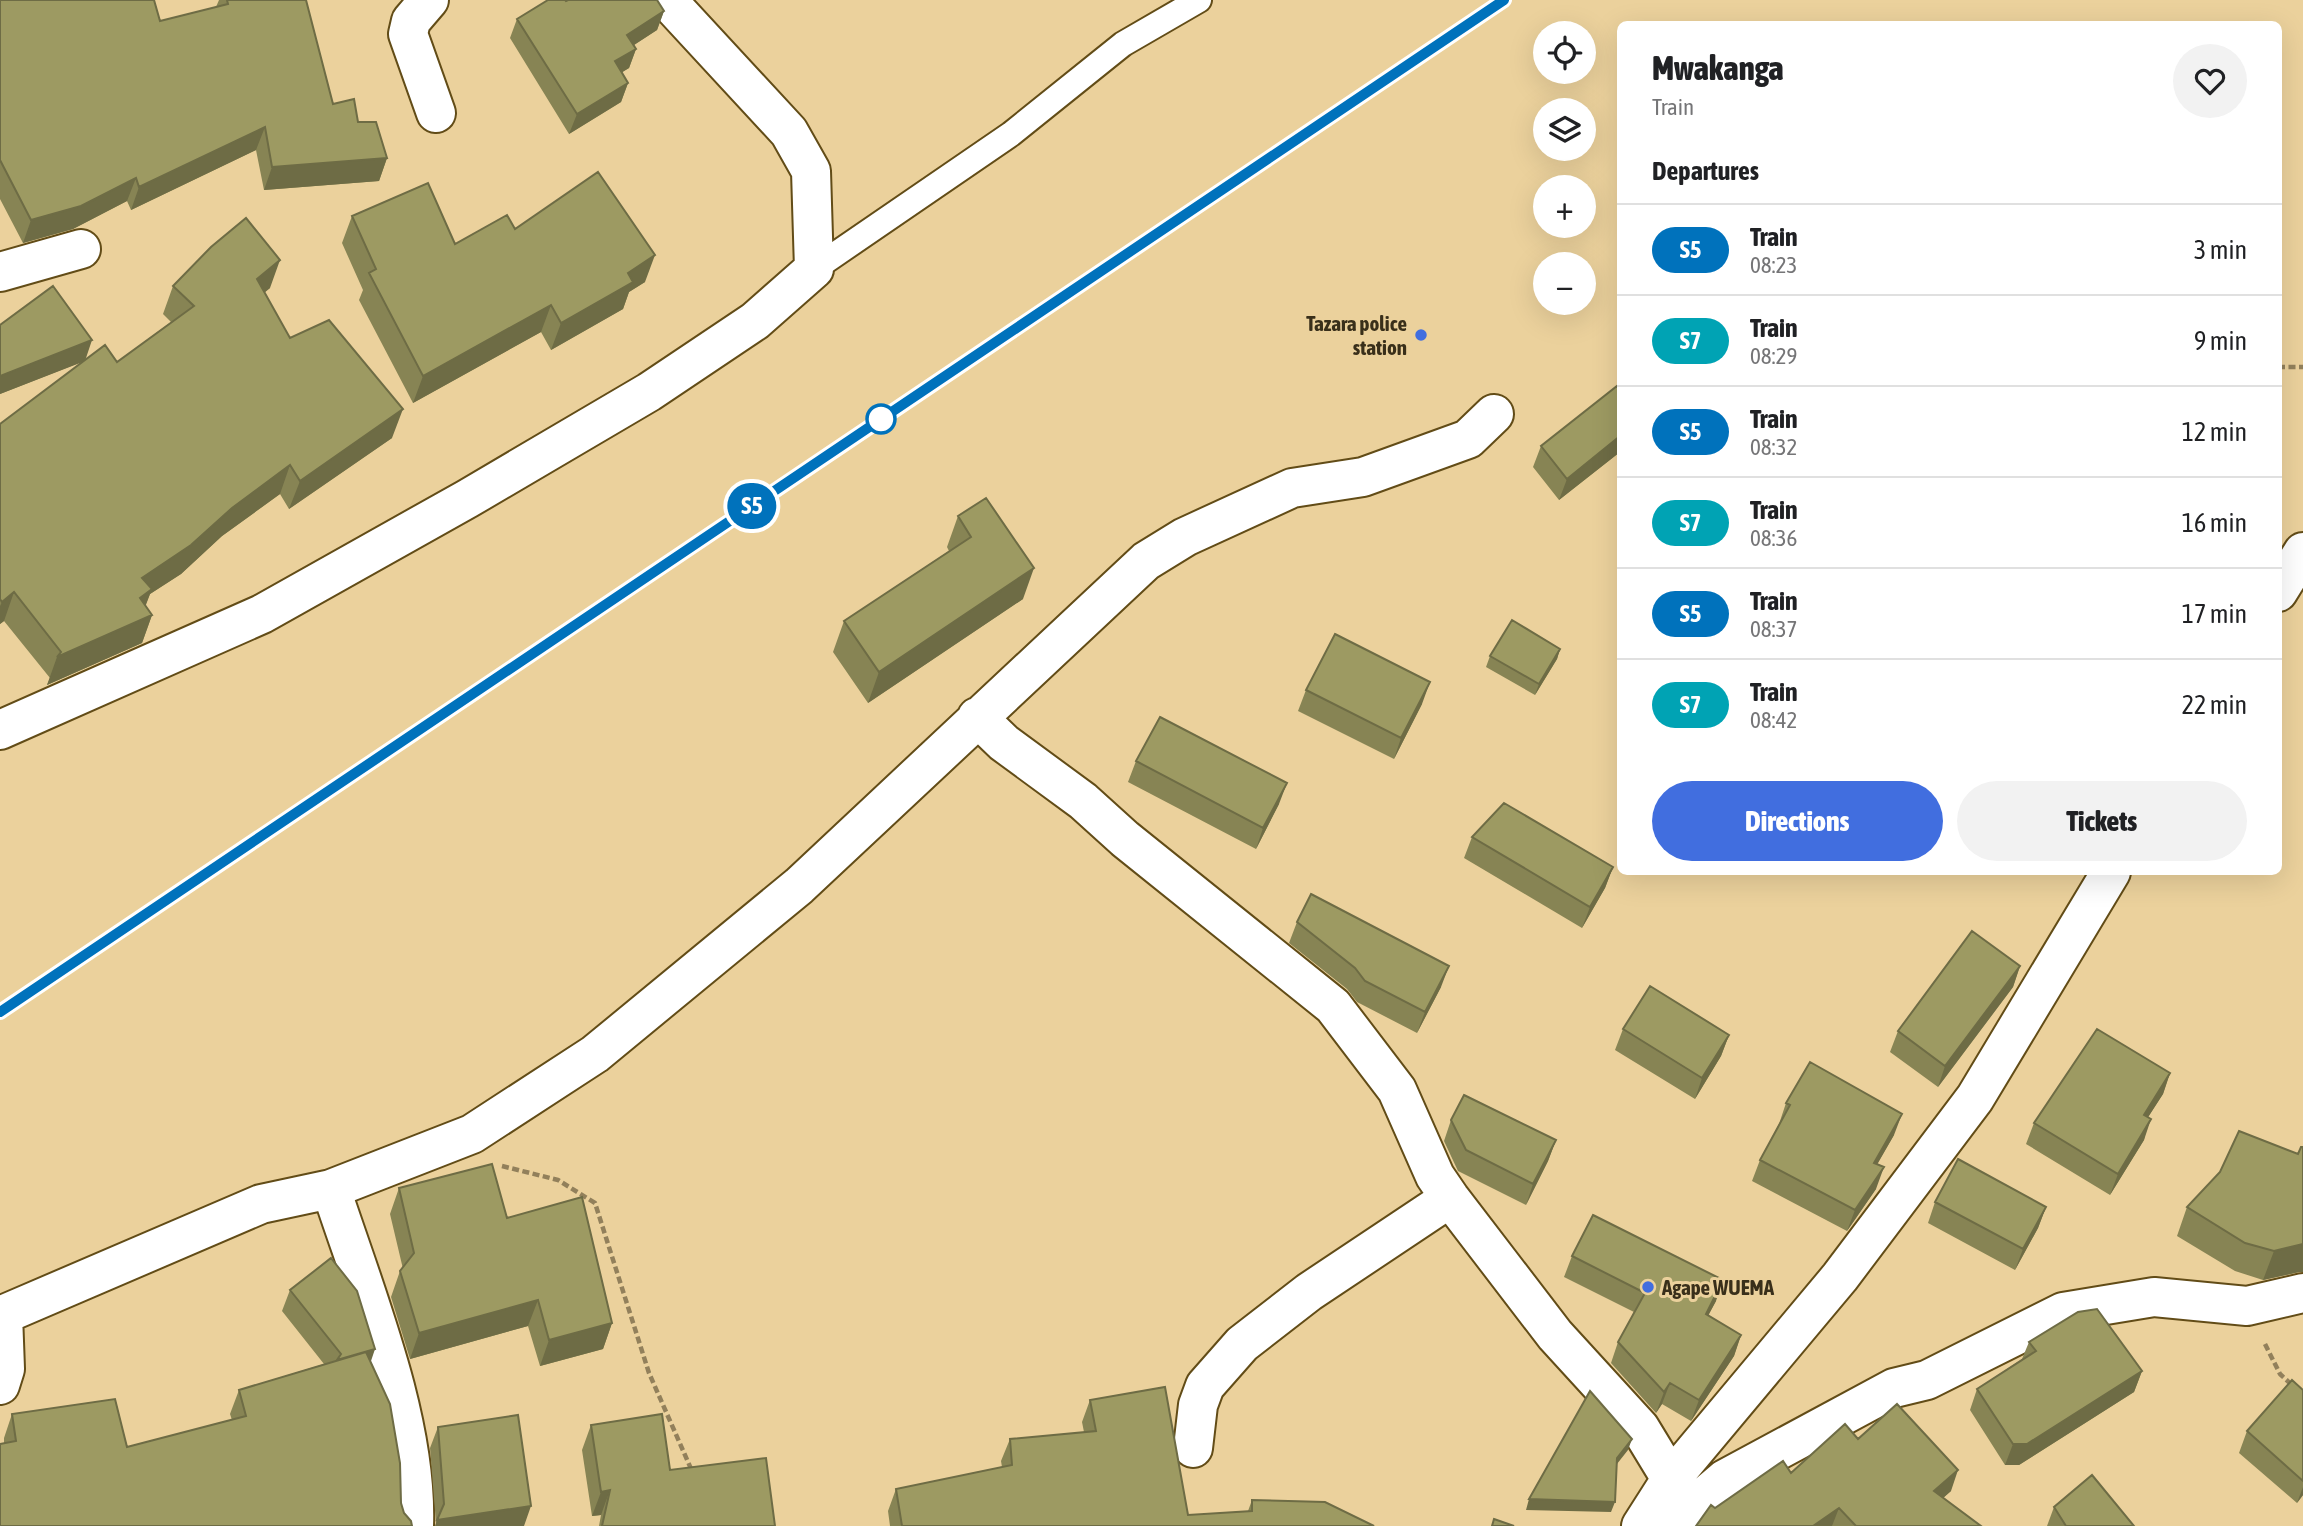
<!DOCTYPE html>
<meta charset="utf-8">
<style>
body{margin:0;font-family:"Asap Condensed",sans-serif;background:#f2f2f2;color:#202124;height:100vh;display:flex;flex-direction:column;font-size:26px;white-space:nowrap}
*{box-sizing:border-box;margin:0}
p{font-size:23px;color:#757577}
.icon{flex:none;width:38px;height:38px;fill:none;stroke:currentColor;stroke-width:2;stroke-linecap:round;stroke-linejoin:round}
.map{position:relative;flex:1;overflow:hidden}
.side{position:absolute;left:1617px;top:21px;width:665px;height:854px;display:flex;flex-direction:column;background:#fff;border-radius:10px;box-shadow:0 7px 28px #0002}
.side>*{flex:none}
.badge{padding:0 14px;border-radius:23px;font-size:24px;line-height:46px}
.tools{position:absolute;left:1533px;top:21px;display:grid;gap:14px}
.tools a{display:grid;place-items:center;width:63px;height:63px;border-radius:50%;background:#fff;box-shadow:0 7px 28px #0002;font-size:35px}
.map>.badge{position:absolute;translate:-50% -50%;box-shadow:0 0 0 4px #fff}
h2{padding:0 35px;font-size:26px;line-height:63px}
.round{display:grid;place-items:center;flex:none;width:74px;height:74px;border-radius:37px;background:#f2f2f2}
.summary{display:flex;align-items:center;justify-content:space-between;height:119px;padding:0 35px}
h1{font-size:33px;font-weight:800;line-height:52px}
.action{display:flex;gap:14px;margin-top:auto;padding:14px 35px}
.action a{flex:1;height:80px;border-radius:42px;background:#416edf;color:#fff;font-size:28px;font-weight:800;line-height:80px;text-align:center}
.action a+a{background:#f2f2f2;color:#202124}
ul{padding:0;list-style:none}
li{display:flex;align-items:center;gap:21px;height:91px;padding:0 35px;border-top:2px solid #e0e0e0}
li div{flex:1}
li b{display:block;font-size:26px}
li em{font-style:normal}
li .badge{min-width:77px;font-weight:700;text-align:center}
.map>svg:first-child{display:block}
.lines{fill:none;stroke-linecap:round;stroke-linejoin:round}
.service-casing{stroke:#624c17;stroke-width:28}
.minor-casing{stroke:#624c17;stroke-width:42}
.path{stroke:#92805b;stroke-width:4.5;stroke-dasharray:7 3.5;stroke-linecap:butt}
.service{stroke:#fff;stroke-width:24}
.minor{stroke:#fff;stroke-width:38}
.rail{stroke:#6b5d3f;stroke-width:5;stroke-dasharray:14 7;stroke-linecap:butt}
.wall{fill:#878454}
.shaded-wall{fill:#6e6c45}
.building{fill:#9d9a62;stroke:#6e6c45;stroke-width:2}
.line-casing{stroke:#fff;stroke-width:16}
.line{stroke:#0072bc;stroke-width:10}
.poi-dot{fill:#416edf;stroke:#ebd19c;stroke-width:2.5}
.stop-dot{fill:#fff;stroke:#0072bc;stroke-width:3.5}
.labels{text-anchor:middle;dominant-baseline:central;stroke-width:6;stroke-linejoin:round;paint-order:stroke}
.poi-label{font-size:21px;font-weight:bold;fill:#392f1a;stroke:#ebd19c;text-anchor:end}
</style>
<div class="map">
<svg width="2303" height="1526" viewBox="0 0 2303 1526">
<rect width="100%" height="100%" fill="#ebd19c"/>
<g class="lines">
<defs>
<path id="service" d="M814 269 1011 134 1123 44 1199 0"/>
<path id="minor" d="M429 0 411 21 408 34 436 113
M0 272 81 249
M2278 592 2303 552
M977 717 1004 743 1083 801 1125 839 1333 1006 1397 1090 1435 1176 1450 1198 1555 1335 1640 1428 1671 1479
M0 730 262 614 467 499 649 392 755 321 814 269 811 171 789 132 667 0
M331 1189C364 1290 418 1420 414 1526
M0 1316 261 1204 331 1189 472 1134 595 1054 799 886 1146 561 1185 537 1292 488 1363 477 1468 439 1494 414
M0 1385 5 1369 3 1314
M1193 1448 1198 1405 1205 1386 1242 1344 1309 1292 1450 1198
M1641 1526 1671 1479 1840 1277 1975 1098 2111 872
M1670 1526 1725 1479 1894 1388 1927 1380 2063 1312 2154 1297 2247 1306 2303 1293"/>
</defs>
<use href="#service" class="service-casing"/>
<use href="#minor" class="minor-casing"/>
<path class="path" d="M2278 367H2303
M502 1166 558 1180 595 1203 649 1373 692 1471
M2265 1344 2280 1374 2293 1386"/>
<use href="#service" class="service"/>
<use href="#minor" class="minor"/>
<path class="rail" d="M0 1012 1504 0"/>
</g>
<path class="wall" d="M0 0 160 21 216 7 219 0H306L333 104 358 122 387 158 379 181 264 190 256 150 131 210 127 201 73 229 23 243 0 199Z
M566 1 664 11 657 30 634 45 636 49 629 68 622 72 628 83 621 102 569 134 510 38 517 19Z
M352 216 455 244 515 229 645 282 629 292 623 309 551 350 541 332 413 403 359 300 363 290 342 243Z
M173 286 270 288 264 293 290 338 392 438 289 509 280 494 222 536 181 574 150 594 145 606 152 615 142 643 47 685 50 678 4 621 0 624V424L84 361 0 394V325L85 360 117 362 171 322 163 314Z
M1620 390V452L1559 500 1533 467 1541 446Z
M958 516 1023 599 868 703 833 652 844 621 949 551 947 547Z
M1560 649 1557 659 1535 695 1486 667 1490 656Z
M1306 690 1422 704 1394 759 1298 711Z
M1136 761 1279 804 1256 849 1128 782Z
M1472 837 1613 867 1605 888 1582 928 1464 858Z
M1297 922 1441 987 1417 1033 1357 1002 1347 989 1289 943Z
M2020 966 2013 987 1938 1087 1890 1052 1898 1031Z
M1623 1029 1729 1035 1721 1056 1695 1099 1615 1050Z
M2170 1073 2163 1094 2148 1117 2144 1140 2110 1195 2026 1144 2034 1123Z
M1786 1103 1894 1135 1877 1164 1876 1189 1847 1231 1752 1181 1760 1160 1779 1124Z
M1451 1120 1556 1140 1548 1161 1526 1205 1458 1171 1444 1141Z
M2303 1147V1272H2299L2263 1280 2235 1271 2177 1236 2187 1207 2298 1154Z
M399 1188 507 1218 612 1323 603 1349 540 1366 528 1326 410 1359 391 1297 400 1271 403 1269 390 1214Z
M1935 1202 2046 1207 2038 1228 2015 1270 1928 1223Z
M1572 1256 1716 1301 1708 1315 1741 1335 1734 1356 1691 1421 1662 1404 1656 1413 1611 1363 1618 1342 1634 1312 1564 1277Z
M290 1290 371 1362 400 1463 4 1443V1438L12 1414 127 1447 232 1420 230 1414 239 1390 324 1364 282 1311Z
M2029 1342 2142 1371 2134 1392 2019 1465H2005L1970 1410 1977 1389 2022 1359Z
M2303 1390V1495L2297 1503 2239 1453 2247 1431Z
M1090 1400 1188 1515 1248 1511 1252 1500 1374 1526H890L888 1511 896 1489 1002 1467 1001 1461 1010 1439 1084 1432 1082 1422Z
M591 1425 670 1470 775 1526H599L601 1515 592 1516 582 1450Z
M438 1427 531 1506 436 1523 430 1448Z
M1858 1439 1951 1491 1943 1498 1981 1526H1696L1715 1508 1791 1473Z
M2054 1507 2134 1526H2047Z"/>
<path class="shaded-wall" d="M664 11 657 30 620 54 627 35Z
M636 49 629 68 608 81 615 61Z
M628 83 621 102 569 134 577 114Z
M265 127 256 150 131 210 139 187Z
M387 158 379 181 264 190 272 167Z
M136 178 127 201 73 229 23 243 31 220Z
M655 255 645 282 629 292 623 309 551 350 561 323 628 273Z
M280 260 270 288 246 307 257 279Z
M551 305 541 332 413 403 423 376Z
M92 340 85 361 0 394V376Z
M403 409 392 438 289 509 300 481Z
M1620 436V452L1559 500 1567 479Z
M290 465 280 494 222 536 181 574 150 594 141 618 152 615 142 643 47 685 57 657 142 578 232 508Z
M1034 568 1023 599 868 703 879 672Z
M14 592 4 621 0 624V606L2 602Z
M1560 649 1557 659 1535 695 1539 684Z
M1430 682 1422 704 1394 759 1401 738Z
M1287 783 1279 804 1256 849 1263 828Z
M1613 867 1605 888 1582 928 1590 907Z
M1449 966 1441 987 1417 1033 1425 1012Z
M2020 966 2013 987 1938 1087 1945 1066Z
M1729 1035 1721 1056 1695 1099 1702 1078Z
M2170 1073 2163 1094 2136 1136 2144 1115Z
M1902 1114 1894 1135 1866 1184 1874 1163Z
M2151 1119 2144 1140 2110 1195 2118 1174Z
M1556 1140 1548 1161 1526 1205 1533 1184Z
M1884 1167 1876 1189 1847 1231 1855 1210Z
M2046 1207 2038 1228 2015 1270 2023 1249Z
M2303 1244V1272H2299L2263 1280 2274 1251Z
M1723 1280 1716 1301 1698 1335 1706 1314Z
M538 1300 528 1326 410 1359 419 1333Z
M612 1323 603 1349 540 1366 549 1340Z
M1741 1335 1734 1356 1691 1421 1699 1400Z
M375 1349 368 1370 337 1360Z
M2142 1371 2134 1392 2019 1465H2005L2013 1444Z
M1670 1383 1662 1404 1656 1413 1664 1392Z
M1632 1439 1628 1450 1613 1469 1617 1458Z
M1958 1470 1951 1491 1927 1512 1934 1491Z
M2303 1487V1495L2297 1503Z
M610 1490 601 1515 592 1516 601 1492Z
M1529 1499 1615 1502 1611 1512 1526 1510Z
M531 1506 524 1526H435L437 1520Z
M1839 1508 1832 1526H1813Z"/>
<path class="building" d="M0 0H154L160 21 228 4 227 0H306L333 104 354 99 358 122H376L387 158 272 167 265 127 139 187 136 178 81 206 31 220 0 160Z
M548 0H565L566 1 568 0H657L664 11 627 35 636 49 615 61 628 83 577 114 517 19Z
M598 172 655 255 628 273 633 282 561 323 551 305 423 376 369 273 376 269 352 216 428 183 455 244 507 215 515 229Z
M246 218 280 260 257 279 290 338 329 320 403 409 300 481 290 465 232 508 191 545 142 578 152 589 140 598 152 615 57 657 61 652 14 592 2 602 0 599V424L105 345 117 362 194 306 173 286 211 247Z
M53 286 92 340 0 376V325Z
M1617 386 1620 390V436L1567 479 1541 446Z
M986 498 1034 568 879 672 844 621 971 537 958 516Z
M1512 620 1560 649 1539 684 1490 656Z
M1335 634 1430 682 1401 738 1306 690Z
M1160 717 1287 783 1263 828 1136 761Z
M1504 803 1613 867 1590 907 1472 837Z
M1311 894 1449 966 1425 1012 1365 981 1355 968 1297 922Z
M1972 931 2020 966 1945 1066 1898 1031Z
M1650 986 1729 1035 1702 1078 1623 1029Z
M2097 1029 2170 1073 2144 1115 2151 1119 2118 1174 2034 1123Z
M1810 1062 1902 1114 1874 1163 1884 1167 1855 1210 1760 1160 1790 1105 1786 1103Z
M1464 1095 1556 1140 1533 1184 1466 1150 1451 1120Z
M2239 1131 2298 1154 2301 1147H2303V1244L2274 1251 2245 1243 2187 1207 2220 1172Z
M1958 1159 2046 1207 2023 1249 1935 1202Z
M492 1164 507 1218 582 1197 612 1323 549 1340 538 1300 419 1333 400 1271 414 1253 399 1188Z
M1593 1215 1723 1280 1706 1314 1741 1335 1699 1400 1670 1383 1664 1392 1618 1342 1645 1293 1572 1256Z
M331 1258 357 1291 375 1349 337 1360 341 1354 290 1290Z
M2097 1309 2142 1371 2027 1444H2013L1977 1389 2036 1351 2029 1342 2078 1312Z
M366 1352 390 1404 400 1463 401 1503 404 1513 411 1521 412 1526H0V1444L16 1441 12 1414 115 1399 127 1447 246 1416 239 1390Z
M2292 1380 2303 1390V1481L2247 1431Z
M1165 1387 1188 1515 1252 1511V1500L1325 1502 1374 1526H902L896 1489 1012 1465 1010 1439 1096 1431 1090 1400Z
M1590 1391 1632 1439 1617 1458 1615 1502 1529 1499Z
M1897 1404 1958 1470 1934 1491 1981 1526H1856L1839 1508 1813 1526H1696L1711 1505 1715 1508 1783 1461 1791 1473 1845 1424 1858 1439Z
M662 1414 670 1470 766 1458 775 1526H602L610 1490 601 1492 591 1425Z
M518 1415 531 1506 437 1520 444 1504 438 1427Z
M2092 1475 2134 1526H2066L2054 1507Z
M1494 1519 1514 1526H1492Z"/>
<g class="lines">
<defs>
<path id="line" d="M0 1012 1504 0"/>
</defs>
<use href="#line" class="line-casing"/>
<use href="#line" class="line"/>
</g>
<g class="poi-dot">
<circle cx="1421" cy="335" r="7"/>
<circle cx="1648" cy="1287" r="7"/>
</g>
<circle class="stop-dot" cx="881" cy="419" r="14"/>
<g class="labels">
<g class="poi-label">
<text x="1407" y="323">Tazara police<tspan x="1407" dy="24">station</tspan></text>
<text x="1662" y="1287" text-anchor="start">Agape WUEMA</text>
</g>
</g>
</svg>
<div class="tools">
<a><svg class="icon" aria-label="locate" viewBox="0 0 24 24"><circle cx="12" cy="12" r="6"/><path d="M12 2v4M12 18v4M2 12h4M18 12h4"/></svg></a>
<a><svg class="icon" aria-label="layers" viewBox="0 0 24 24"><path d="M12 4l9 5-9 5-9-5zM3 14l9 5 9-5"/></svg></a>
<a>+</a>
<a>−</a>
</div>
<b class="badge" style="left:752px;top:506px;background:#0072bc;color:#fff">S5</b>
<section class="side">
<div class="summary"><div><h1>Mwakanga</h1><p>Train</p></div><a class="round"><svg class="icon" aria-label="heart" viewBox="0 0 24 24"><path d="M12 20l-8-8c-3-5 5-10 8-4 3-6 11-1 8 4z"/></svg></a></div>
<h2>Departures</h2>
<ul>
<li><span class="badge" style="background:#0072bc;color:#fff">S5</span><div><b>Train</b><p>08:23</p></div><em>3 min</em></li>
<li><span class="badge" style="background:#00a3b4;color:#fff">S7</span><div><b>Train</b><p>08:29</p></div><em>9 min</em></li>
<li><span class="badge" style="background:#0072bc;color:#fff">S5</span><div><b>Train</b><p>08:32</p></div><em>12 min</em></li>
<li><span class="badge" style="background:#00a3b4;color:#fff">S7</span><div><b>Train</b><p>08:36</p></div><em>16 min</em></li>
<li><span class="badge" style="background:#0072bc;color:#fff">S5</span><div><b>Train</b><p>08:37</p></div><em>17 min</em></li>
<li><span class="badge" style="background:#00a3b4;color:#fff">S7</span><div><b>Train</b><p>08:42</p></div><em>22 min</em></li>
</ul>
<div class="action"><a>Directions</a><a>Tickets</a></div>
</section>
</div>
